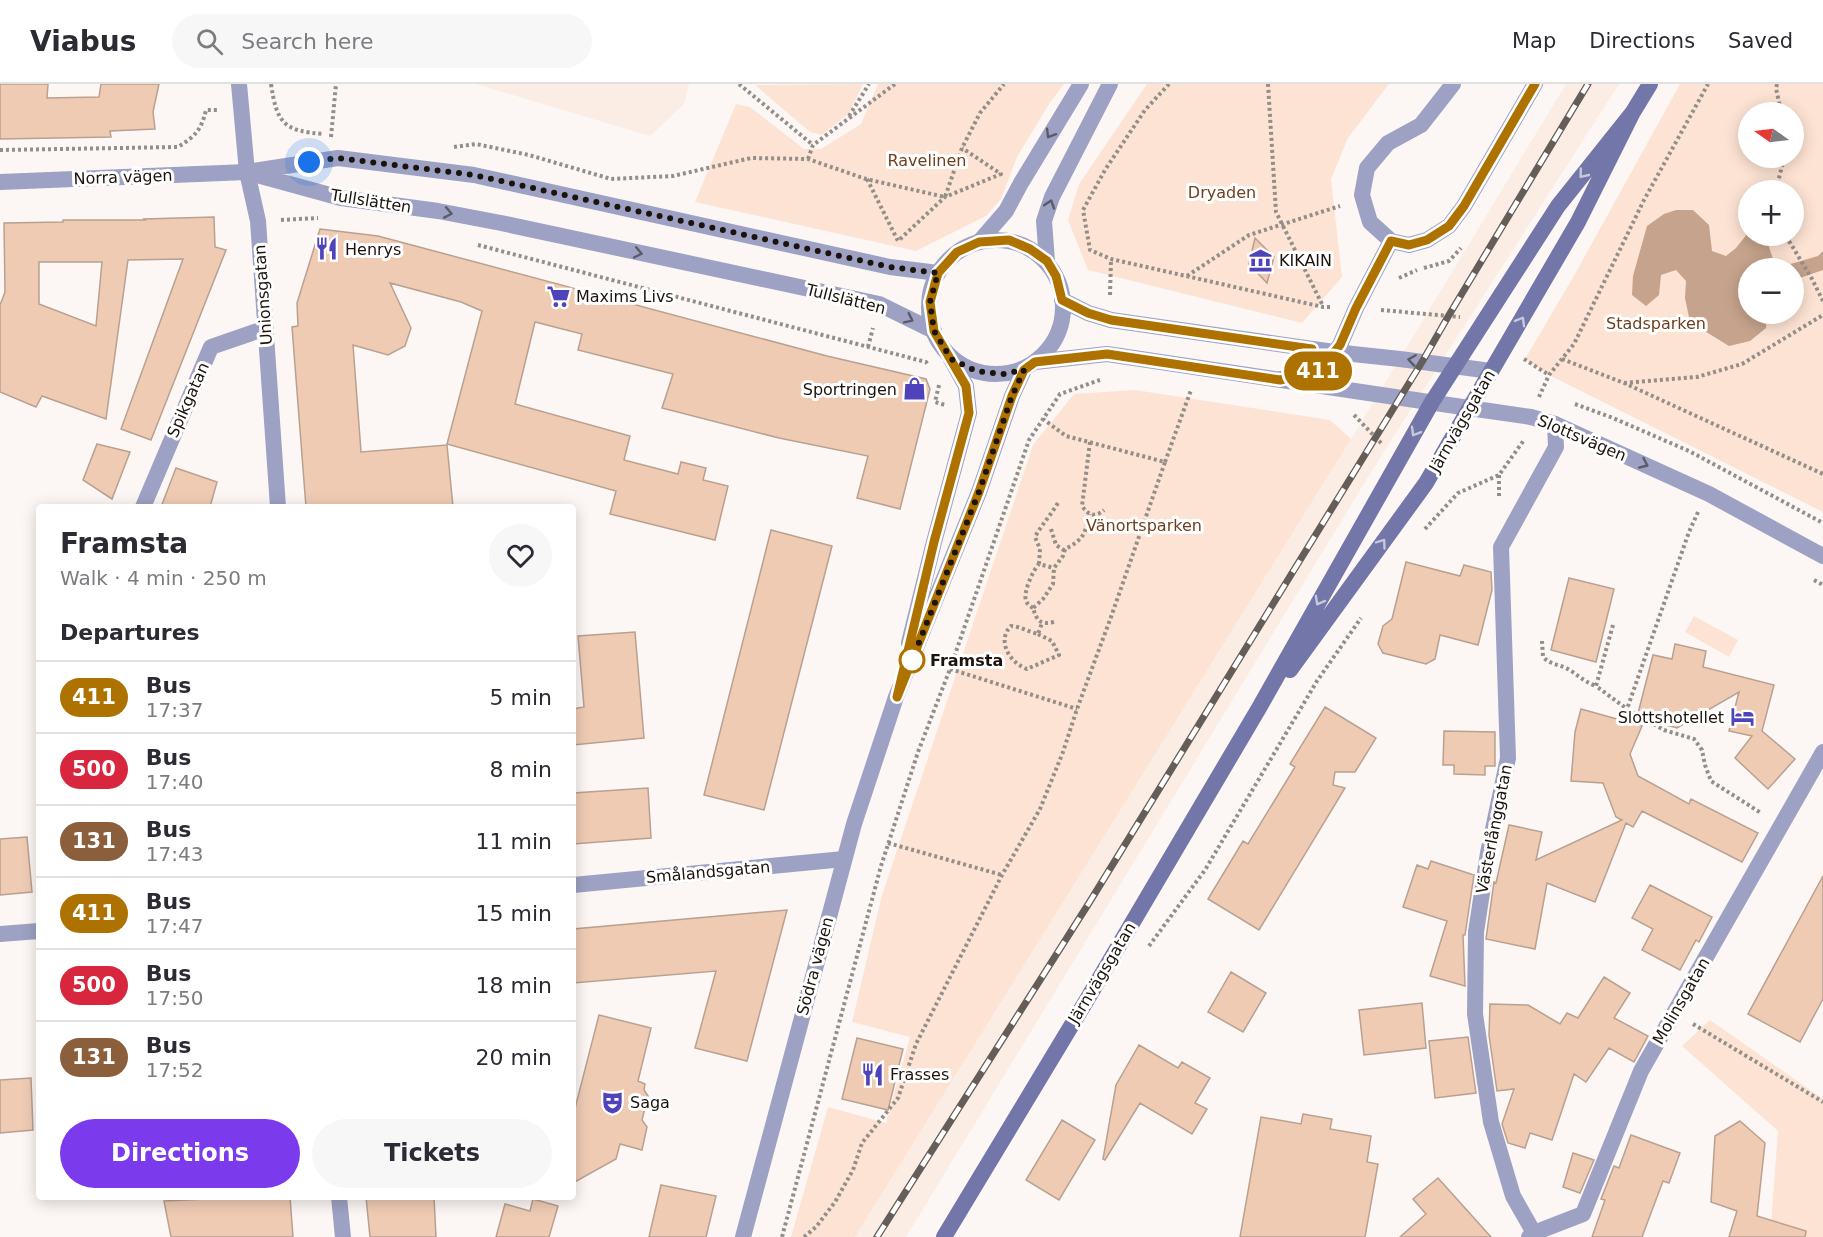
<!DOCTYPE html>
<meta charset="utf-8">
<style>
body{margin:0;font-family:"DejaVu Sans",sans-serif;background:#f7f7f7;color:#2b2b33;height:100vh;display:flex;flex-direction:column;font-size:22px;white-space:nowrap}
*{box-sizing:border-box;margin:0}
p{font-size:20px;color:#7c7c81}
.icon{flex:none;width:33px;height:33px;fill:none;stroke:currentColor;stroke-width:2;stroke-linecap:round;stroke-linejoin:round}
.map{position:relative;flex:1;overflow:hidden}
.panel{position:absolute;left:36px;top:420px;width:540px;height:696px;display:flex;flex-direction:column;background:#fff;border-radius:6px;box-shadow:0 3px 15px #0003}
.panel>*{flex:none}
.badge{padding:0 12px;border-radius:20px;font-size:21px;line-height:39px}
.needle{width:39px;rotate:284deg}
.buttons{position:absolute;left:1738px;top:18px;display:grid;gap:12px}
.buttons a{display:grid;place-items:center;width:66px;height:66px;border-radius:50%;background:#fff;box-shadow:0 3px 15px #0003;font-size:30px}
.you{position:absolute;width:30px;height:30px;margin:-15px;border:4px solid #fff;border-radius:50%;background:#1a73e8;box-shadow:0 0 0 9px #1a73e833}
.map>.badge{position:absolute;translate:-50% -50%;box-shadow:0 0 0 3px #fff}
h2{padding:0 24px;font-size:22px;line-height:54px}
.round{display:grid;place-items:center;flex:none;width:63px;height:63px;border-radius:32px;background:#f7f7f7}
.overview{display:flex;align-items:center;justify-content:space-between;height:102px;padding:0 24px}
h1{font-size:28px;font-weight:700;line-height:45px}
.action{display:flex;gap:12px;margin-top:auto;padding:12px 24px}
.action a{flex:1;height:69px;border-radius:36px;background:#7c3aed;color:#fff;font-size:24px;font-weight:700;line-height:69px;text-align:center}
.action a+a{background:#f7f7f7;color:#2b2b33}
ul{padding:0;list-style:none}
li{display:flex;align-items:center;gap:18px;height:72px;padding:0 24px;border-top:2px solid #e1e1e2}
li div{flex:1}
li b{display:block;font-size:22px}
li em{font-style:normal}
li .badge{min-width:66px;font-weight:700;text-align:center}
header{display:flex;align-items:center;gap:36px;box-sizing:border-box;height:84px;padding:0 30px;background:#fff;border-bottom:2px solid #e1e1e2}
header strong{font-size:28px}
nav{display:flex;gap:33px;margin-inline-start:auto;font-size:21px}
.search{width:420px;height:54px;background:#f7f7f7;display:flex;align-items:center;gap:15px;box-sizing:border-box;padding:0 21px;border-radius:33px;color:#7c7c81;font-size:22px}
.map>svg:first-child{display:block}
.built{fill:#fbede4}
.green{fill:#fde3d3;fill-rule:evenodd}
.water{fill:#c6a38c}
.building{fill:#efcbb4;stroke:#b9a090;stroke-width:1.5;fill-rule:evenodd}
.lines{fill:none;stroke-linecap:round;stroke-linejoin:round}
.path{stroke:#948e89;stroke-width:4;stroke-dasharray:3 3;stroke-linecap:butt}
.service{stroke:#9da1c3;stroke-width:16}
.minor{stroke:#9da1c3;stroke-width:16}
.tertiary{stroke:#9da1c3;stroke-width:16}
.secondary{stroke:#7376a8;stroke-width:16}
.rail-casing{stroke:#645d58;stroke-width:7}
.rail{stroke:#fff;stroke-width:4.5;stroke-dasharray:14;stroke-linecap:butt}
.oneway{stroke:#5c5a68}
.oneway2{stroke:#c7c8dc}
.line-casing{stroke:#fff;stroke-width:14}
.line{stroke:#ae7200;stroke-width:9}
.walk{stroke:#1c130d;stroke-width:6;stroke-dasharray:0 10.8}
.stop-dot{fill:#fff;stroke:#ae7200;stroke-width:3}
.labels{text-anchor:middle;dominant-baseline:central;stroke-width:6;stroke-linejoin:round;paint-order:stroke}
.park-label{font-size:16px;fill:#6e3f1c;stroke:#fff}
.street-label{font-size:16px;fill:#1c130d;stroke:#fff}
.poi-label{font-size:16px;fill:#1c130d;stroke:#fff;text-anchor:start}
.stop-label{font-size:16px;font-weight:bold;fill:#1c130d;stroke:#fff;text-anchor:start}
</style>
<header>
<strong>Viabus</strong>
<div class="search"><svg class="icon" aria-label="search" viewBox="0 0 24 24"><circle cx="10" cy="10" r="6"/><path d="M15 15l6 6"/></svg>Search here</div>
<nav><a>Map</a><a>Directions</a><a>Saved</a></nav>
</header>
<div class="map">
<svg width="1823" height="1153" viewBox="0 0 1823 1153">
<rect width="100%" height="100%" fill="#fcf7f4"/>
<path class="built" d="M476 0H689L684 20 650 52Z
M1566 0H1619L1376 380 906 1153H855L1351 355Z"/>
<path class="green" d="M863 0 849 29 822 51 810 48 755 1Z
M878 0H1064L1049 20 1017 73 1001 115 986 132 916 167 695 118 736 20 750 23 804 65H821L861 40Z
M1147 0H1389L1348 54 1331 95 1342 193 1302 239 1088 186 1068 136 1079 100Z
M1680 0H1823V428L1549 291 1525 275 1575 190ZM1749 28H1794V74H1749ZM1749 106H1794V152H1749ZM1749 184H1794V230H1749Z
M1135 306 1330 336 1351 355 855 1153H791L828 1023 886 1039 910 953 852 938 882 811 1033 361 1074 310Z
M1694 532 1738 556 1729 573 1685 548Z
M1710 936 1823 1015V1153H1770L1778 1047 1682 962Z"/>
<path class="water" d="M1676 126H1693L1709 141 1712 167 1726 172 1736 164 1748 149 1749 152H1755L1767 157 1773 175 1787 181 1818 172 1823 167V186L1794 196V184H1749V230H1767L1766 244 1750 257 1729 262 1690 238 1685 214 1686 197 1676 186 1661 191 1659 211 1646 222 1632 211 1633 192 1647 142 1664 130Z"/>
<path class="building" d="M0 0H48L47 14 99 13 101 0H159L153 28 155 45 110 47 111 53 0 55Z
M214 133 215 163 226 166 151 356 121 345 183 175 128 176 106 335 42 312 36 323 0 308V221L5 208 4 139 63 138V136H145L144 135ZM39 178H102L96 242 39 220Z
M320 145 378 152 827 272 926 295 930 305 900 425 857 414 868 372 779 354 662 324 673 290 578 266 582 250 535 238 515 320 630 352 624 376 678 390 681 378 706 384 703 396 728 402 715 456 610 430 616 407 447 360 482 227 461 218 390 199 411 244 405 262 388 271 353 261 361 368 447 361 453 423H306L292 243 298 242 297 219Z
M1255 154 1274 173 1267 199 1249 180Z
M97 360 130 368 112 415 83 396Z
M176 384 217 398 210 423H161Z
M771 446 832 462 764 726 704 711Z
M1406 478 1460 492 1464 481 1491 488 1492 506 1478 561 1440 551 1435 575 1426 580 1383 569 1378 560 1383 542 1392 535Z
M1569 494 1614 505 1596 578 1551 566Z
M635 548 644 654 573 661V625L584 623 578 552Z
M1675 560 1706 567 1703 583 1774 601 1762 647 1795 675 1768 705 1735 674 1752 652 1729 647 1739 608 1677 644 1637 633 1653 571 1672 575Z
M1325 623 1376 654 1355 688H1335L1333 701 1345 704 1259 846 1208 815 1243 757 1248 760 1295 683 1290 680Z
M1581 625 1642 642 1630 670 1638 692 1689 720 1691 715 1758 749 1742 778 1642 727 1633 743 1626 739 1595 818 1547 799 1535 865 1486 855 1494 798 1496 799 1509 741 1542 748 1536 776 1622 736 1616 733 1603 699 1571 697 1575 648Z
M1444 647 1495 648V682H1485V691L1454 690V681H1443Z
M648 704 651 754 573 760V709Z
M27 753 32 808 0 811V755Z
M1431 777 1474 791 1465 851H1463L1465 902 1430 892 1447 837 1403 823 1417 781 1428 785Z
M1823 792V915L1800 958 1748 930Z
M1650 801 1712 833 1699 858 1696 856 1680 886 1642 866 1653 845 1632 834Z
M787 826 747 977 695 964 716 887 573 899V845Z
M1231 888 1266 909 1243 948 1208 928Z
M1604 893 1630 909 1614 934 1648 952 1634 978 1609 964 1586 998 1574 990 1552 1056 1530 1049 1525 1064 1508 1059 1502 1040 1514 1005 1497 1007 1489 951 1490 920 1528 921 1560 940 1567 929 1578 934Z
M1422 919 1426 964 1364 971 1359 926Z
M599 931 651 944 638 997 645 1000 644 1006 648 1012 642 1036 647 1043 642 1066 620 1060 616 1075 573 1099V1032Z
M1468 953 1476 1009 1435 1014 1429 957Z
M857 954 903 965 888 1026 842 1015Z
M1139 961 1178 984 1182 978 1210 994 1195 1019 1207 1025 1192 1050 1140 1019 1105 1076 1103 1075 1116 1001Z
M31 994 33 1046 0 1049V996Z
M1303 1030 1332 1035 1330 1045 1371 1052 1367 1078 1378 1080 1365 1153H1240L1261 1033 1301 1040Z
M1062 1036 1095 1056 1059 1116 1026 1096Z
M1740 1037 1765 1059 1757 1132 1806 1147 1805 1153H1729L1737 1127 1711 1118 1715 1052Z
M1631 1051 1680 1069 1669 1099 1663 1097 1642 1153H1592L1605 1116 1601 1115 1614 1082 1619 1084Z
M1573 1069 1594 1076 1580 1109 1563 1103Z
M1438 1094 1491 1153H1400L1426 1130 1413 1115Z
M661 1101 716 1112 706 1153H649Z
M251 1113H290L293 1153H171L164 1117Z
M366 1113H434L436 1153H370Z
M533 1115 558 1122 549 1153H496L505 1120 530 1127Z"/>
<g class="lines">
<path class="path" d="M271 0C277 40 284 47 324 50
M739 0 813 61
M1169 0 1145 26 1105 86 1083 126 1090 166 1111 175 1323 223H1332
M1268 0 1276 128 1323 222
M1777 0 1776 4 1781 28
M849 32 869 0
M331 53 336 0
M454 63 476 60 529 71 611 95 673 92 751 74 808 75 866 95 945 113 962 64 980 29 1004 0
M0 66 178 63C195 52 201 47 206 26H219
M808 75 813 61 895 0
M867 95 898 157 945 113 1001 90 962 64
M1776 106 1784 74
M281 136 318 134
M1786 152 1812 195 1823 217
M478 161 926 278 928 281
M1424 184 1449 177 1461 164
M1187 192 1249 151 1340 122
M1399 194 1417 186
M1110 211 1111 175
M1381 226 1460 233
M868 263 873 244
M1524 275 1549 291
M1562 275 1624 299 1823 390
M1624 299 1697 293 1742 280 1823 231
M939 301 935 318 945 321
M1539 313 1549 291 1574 260 1644 116 1708 0
M1575 320 1613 334 1689 367 1823 439
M1354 331 1382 360
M1090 358 1082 422C1088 431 1095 434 1104 426
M1165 378 1191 306
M1499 391V414
M1698 428 1689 448 1627 625 1664 646 1694 655 1702 666 1705 681 1711 697 1761 729
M1051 445 1056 461 1065 467
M1425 445 1458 409 1499 391 1524 356
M1039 480 1040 465 1035 453C1042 440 1052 430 1059 417
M1814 496 1823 501
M1033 524C1030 522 1028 521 1026 517 1023 508 1033 486 1039 480L1054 484
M1054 538C1040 541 1037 537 1033 524L1043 515 1053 500 1054 484 1063 472 1065 465C1085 455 1084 450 1090 430
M1613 541 1596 602 1627 625
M1038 550 1052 557 1059 571 1027 585C1010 579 996 557 1011 542 1018 542 1030 548 1038 550L1042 539
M1542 557 1543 573C1550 580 1557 580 1566 584 1576 589 1584 598 1596 602
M950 585 1077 625
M888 759 1002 791
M1149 862 1205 786 1317 597 1361 534
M1693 940 1823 1018
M782 1153 881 782 918 668 950 585 1029 356 1060 310 1100 296
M804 1153 816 1143 835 1118 853 1086 862 1059 898 1014 916 960 1002 791 1040 725 1063 668 1077 625 1111 533 1165 378 1066 352 1043 335"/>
<path class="service" d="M1453 0 1421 41 1388 59 1367 84 1362 111 1370 138 1391 157 1409 161 1427 156 1449 142 1464 122 1535 0
M1281 295 1319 287 1340 261 1356 224 1391 157
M1534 1149 1513 1112 1491 1038 1475 930 1476 848 1488 769 1508 674 1501 463 1556 363 1555 340"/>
<path class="minor" d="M239 0 247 88 258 137 278 423
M979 158 1006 127 1021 99 1081 0
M1047 177 1044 137 1052 113 1110 0
M1469 324 1531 333 1555 340 1709 410 1823 472
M143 423 211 263 266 244
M573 801 844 775
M0 850 39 847
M339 1113 343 1153
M1529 1153 1534 1149 1583 1130 1641 987 1823 668"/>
<path class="tertiary" d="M253 90 341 114 438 127 501 139 879 220 934 247
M0 98 247 88 338 74 474 91 890 183 938 189
M929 223a67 67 0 1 1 134 0a67 67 0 1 1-134 0Z
M1062 216 1088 229 1111 236 1334 268 1400 275 1491 287
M1035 278 1107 270 1469 324
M909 559 934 458 969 329 966 302 951 275
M743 1153 854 740 896 613 979 408 1012 312 1024 286"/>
<path class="secondary" d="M1290 586 1426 399 1578 138 1633 28 1650 0
M944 1153 1085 919 1259 624 1432 318 1558 122 1633 28"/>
<defs>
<path id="rail" d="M877 1153 1089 819 1422 278 1449 231 1588 0"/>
</defs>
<use href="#rail" class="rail-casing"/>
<use href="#rail" class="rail"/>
</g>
<defs><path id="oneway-chevron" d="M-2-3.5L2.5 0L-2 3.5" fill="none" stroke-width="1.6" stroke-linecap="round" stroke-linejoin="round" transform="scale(1.5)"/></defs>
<g class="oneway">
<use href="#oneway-chevron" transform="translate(1050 50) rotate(121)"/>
<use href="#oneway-chevron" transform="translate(1050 120) rotate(-72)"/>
<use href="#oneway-chevron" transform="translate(448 129) rotate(11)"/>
<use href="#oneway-chevron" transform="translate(638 169) rotate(12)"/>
<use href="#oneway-chevron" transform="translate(909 235) rotate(26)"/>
<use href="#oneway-chevron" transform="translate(1412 276) rotate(-172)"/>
<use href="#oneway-chevron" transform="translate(1644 380) rotate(24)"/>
</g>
<g class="oneway2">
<use href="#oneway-chevron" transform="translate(1583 90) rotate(129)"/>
<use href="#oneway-chevron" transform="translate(1521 237) rotate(-60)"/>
<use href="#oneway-chevron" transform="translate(1415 348) rotate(120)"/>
<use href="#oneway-chevron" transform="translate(1382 459) rotate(-54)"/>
<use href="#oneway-chevron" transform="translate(1319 517) rotate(119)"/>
</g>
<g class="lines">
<defs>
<path id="line" d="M1312 265 1111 236 1088 229 1062 216 1056 192 1047 177 1030 165 1009 156 979 158 957 168 938 189 930 218 934 247 966 302 969 329 934 458 897 613 979 408 1012 312 1024 286 1035 278 1107 270 1280 296 1319 287 1340 261 1356 224 1391 157 1409 161 1427 156 1449 142 1464 122 1535 0"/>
</defs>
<use href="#line" class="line-casing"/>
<use href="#line" class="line"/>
<path class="walk" d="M309 78 338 74 474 91 890 183 938 189 930 218 934 247 951 275 976 287 1003 290 1024 286 1012 312 979 408 912 576"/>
</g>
<defs>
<symbol id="restaurant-bare" viewBox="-9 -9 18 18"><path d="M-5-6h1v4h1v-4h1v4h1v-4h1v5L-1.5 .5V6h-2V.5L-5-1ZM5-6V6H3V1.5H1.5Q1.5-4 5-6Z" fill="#4e43ba" stroke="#fff" stroke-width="2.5" paint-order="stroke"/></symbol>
<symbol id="museum-bare" viewBox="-9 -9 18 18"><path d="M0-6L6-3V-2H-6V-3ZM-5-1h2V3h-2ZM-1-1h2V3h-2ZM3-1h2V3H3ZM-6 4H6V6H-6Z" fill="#4e43ba" stroke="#fff" stroke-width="2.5" paint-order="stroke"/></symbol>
<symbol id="supermarket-bare" viewBox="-9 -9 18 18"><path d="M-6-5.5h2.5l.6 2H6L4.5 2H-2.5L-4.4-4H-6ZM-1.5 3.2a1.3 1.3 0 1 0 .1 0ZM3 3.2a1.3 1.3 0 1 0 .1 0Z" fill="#4e43ba" stroke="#fff" stroke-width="2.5" paint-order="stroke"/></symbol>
<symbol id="shop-bare" viewBox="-9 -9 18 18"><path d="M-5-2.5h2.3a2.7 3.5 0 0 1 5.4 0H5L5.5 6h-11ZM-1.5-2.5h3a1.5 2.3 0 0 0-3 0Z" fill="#4e43ba" stroke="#fff" stroke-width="2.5" paint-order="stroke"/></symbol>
<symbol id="hotel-bare" viewBox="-9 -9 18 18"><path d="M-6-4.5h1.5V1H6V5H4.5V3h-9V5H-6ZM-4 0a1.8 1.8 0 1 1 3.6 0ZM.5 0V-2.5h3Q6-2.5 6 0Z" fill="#4e43ba" stroke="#fff" stroke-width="2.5" paint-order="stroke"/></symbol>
<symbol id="theatre-bare" viewBox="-9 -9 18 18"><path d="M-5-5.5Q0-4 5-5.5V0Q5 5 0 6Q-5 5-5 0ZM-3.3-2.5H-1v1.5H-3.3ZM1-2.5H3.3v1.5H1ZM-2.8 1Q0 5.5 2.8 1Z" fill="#4e43ba" stroke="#fff" stroke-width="2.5" paint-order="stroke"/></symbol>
</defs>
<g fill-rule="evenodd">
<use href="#restaurant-bare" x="310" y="148" width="33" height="33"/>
<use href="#museum-bare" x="1244" y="160" width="33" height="33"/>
<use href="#supermarket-bare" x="542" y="196" width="33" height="33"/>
<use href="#shop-bare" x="898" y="288" width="33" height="33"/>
<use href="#hotel-bare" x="1726" y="616" width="33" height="33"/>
<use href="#restaurant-bare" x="856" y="974" width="33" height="33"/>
<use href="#theatre-bare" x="596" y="1002" width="33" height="33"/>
</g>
<circle class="stop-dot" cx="912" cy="576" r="12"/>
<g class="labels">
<g class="park-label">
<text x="927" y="76">Ravelinen</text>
<text x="1222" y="108">Dryaden</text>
<text x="1656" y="239">Stadsparken</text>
<text x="1144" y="441">Vänortsparken</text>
</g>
<g class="street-label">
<text transform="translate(123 93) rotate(-2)">Norra vägen</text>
<text transform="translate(371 117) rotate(9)">Tullslätten</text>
<text transform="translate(263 211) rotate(-94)">Unionsgatan</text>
<text transform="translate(846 215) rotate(14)">Tullslätten</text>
<text transform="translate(188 316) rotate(-66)">Spikgatan</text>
<text transform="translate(1462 337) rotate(-60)">Järnvägsgatan</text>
<text transform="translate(1582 354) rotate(23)">Slottsvägen</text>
<text transform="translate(1494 745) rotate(-79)">Västerlånggatan</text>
<text transform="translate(708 788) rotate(-5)">Smålandsgatan</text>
<text transform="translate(815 882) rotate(-75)">Södra vägen</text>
<text transform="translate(1102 889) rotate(-59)">Järnvägsgatan</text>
<text transform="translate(1681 917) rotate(-60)">Molinsgatan</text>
</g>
<g class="poi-label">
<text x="345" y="165">Henrys</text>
<text x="1279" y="176">KIKAIN</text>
<text x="576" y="212">Maxims Livs</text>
<text x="897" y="305" text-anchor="end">Sportringen</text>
<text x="1724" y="633" text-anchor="end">Slottshotellet</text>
<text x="890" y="990">Frasses</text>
<text x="630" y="1018">Saga</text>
</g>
<g class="stop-label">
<text x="930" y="576">Framsta</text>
</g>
</g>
</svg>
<div class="buttons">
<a><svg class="needle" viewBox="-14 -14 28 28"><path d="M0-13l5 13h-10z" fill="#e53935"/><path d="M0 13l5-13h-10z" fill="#7c7c81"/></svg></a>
<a>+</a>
<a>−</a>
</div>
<div class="you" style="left:309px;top:78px"></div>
<b class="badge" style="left:1318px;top:287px;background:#ae7200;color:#fff">411</b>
<section class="panel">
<div class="overview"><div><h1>Framsta</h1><p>Walk · 4 min · 250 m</p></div><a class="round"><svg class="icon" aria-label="heart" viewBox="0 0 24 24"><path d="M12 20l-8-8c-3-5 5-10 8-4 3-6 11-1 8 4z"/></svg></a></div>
<h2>Departures</h2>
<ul>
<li><span class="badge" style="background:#ae7200;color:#fff">411</span><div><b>Bus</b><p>17:37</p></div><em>5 min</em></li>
<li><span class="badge" style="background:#d7263d;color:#fff">500</span><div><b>Bus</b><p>17:40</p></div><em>8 min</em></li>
<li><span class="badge" style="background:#8b5e3c;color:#fff">131</span><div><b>Bus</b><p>17:43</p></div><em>11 min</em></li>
<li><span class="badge" style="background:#ae7200;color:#fff">411</span><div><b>Bus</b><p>17:47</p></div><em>15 min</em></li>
<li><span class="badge" style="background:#d7263d;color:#fff">500</span><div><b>Bus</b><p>17:50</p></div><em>18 min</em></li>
<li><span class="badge" style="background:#8b5e3c;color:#fff">131</span><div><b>Bus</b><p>17:52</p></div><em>20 min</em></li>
</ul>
<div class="action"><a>Directions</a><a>Tickets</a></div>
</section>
</div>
